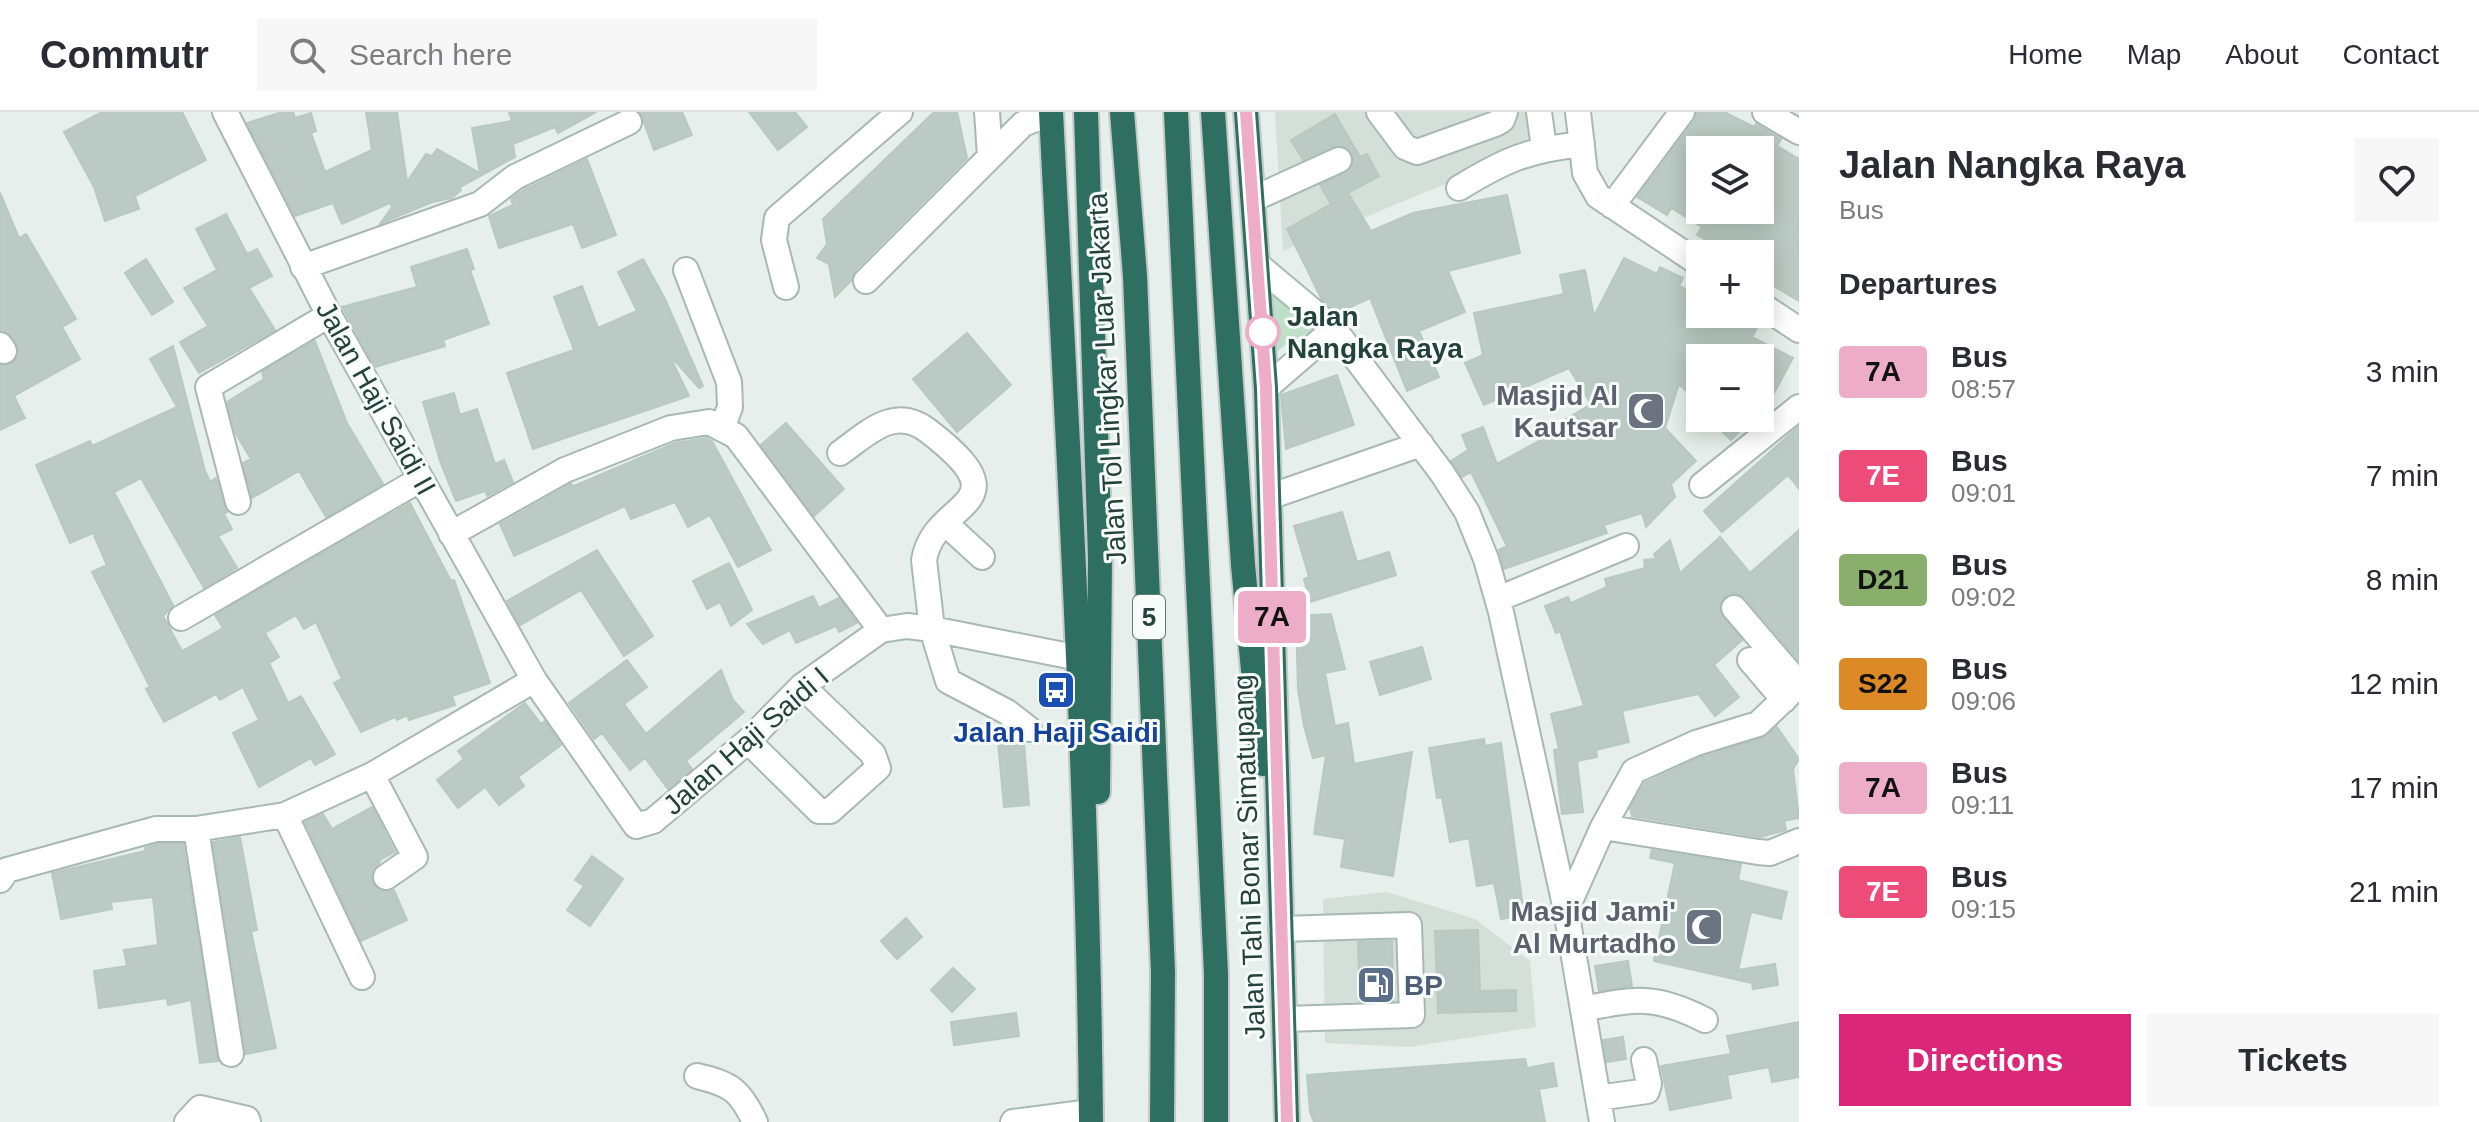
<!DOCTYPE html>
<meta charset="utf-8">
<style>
body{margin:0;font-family:Arial,sans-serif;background:#f7f7f7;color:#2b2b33;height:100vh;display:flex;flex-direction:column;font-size:30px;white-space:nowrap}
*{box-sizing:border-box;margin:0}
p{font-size:26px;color:#7c7c81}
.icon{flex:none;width:44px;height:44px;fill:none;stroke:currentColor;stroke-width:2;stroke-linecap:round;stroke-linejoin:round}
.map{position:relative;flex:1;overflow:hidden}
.sheet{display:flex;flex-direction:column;background:#fff;width:680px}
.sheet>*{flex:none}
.badge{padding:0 16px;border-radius:6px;font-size:28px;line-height:52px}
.fabs{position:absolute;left:1686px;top:24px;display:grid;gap:16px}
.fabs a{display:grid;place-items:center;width:88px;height:88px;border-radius:0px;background:#fff;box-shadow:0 4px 20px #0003;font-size:40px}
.map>.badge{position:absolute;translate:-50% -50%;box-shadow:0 0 0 4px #fff}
h2{padding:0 40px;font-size:30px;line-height:72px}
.round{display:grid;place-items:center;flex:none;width:84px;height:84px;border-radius:0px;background:#f7f7f7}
.headline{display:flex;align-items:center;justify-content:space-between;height:136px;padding:0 40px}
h1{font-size:38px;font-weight:800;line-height:60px}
.button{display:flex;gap:16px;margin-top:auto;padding:16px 40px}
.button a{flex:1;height:92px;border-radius:0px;background:#db2777;color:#fff;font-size:32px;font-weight:800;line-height:92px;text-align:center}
.button a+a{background:#f7f7f7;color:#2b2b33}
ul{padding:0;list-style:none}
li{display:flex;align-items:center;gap:24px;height:104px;padding:0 40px}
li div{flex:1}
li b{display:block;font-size:30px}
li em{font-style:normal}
li .badge{min-width:88px;font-weight:700;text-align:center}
header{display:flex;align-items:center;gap:48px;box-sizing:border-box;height:112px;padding:0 40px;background:#fff;border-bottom:2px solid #e1e1e2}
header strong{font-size:38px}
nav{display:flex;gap:44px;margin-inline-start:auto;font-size:28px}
.search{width:560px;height:72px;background:#f7f7f7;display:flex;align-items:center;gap:20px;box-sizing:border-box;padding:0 28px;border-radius:0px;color:#7c7c81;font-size:30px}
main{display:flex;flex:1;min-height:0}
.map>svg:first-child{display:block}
.built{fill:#d4dfda}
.green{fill:#bfe0c8}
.building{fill:#bbcac4;stroke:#b8c9c2;stroke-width:2;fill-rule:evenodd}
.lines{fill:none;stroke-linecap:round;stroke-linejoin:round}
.minor-casing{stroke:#a8b8b2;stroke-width:28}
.highway-casing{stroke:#c2cac8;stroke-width:28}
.minor{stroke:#fff;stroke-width:24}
.highway{stroke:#2f6f62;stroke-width:24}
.line-casing{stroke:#fff;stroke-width:18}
.line{stroke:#edadc7;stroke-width:12}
.stop-dot{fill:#fff;stroke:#edadc7;stroke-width:4}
.labels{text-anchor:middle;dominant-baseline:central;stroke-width:6;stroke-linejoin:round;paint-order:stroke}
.shield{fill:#f7fbf9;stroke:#637a73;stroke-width:2}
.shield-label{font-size:26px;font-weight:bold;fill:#24423a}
.stop-label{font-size:28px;font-weight:bold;fill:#24423a;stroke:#f7fbf9;text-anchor:start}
.street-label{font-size:28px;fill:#24423a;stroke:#f7fbf9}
.worship-label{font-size:28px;font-weight:bold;fill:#5b616d;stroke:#f7fbf9;text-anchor:end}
.transit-label{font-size:28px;font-weight:bold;fill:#164399;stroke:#f7fbf9}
.service-label{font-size:28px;font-weight:bold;fill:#4e5e75;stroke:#f7fbf9;text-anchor:start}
</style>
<header>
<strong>Commutr</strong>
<div class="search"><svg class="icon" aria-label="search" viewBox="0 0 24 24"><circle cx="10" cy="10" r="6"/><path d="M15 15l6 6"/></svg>Search here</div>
<nav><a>Home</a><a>Map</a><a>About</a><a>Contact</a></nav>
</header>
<main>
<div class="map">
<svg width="1799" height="1010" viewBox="0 0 1799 1010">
<rect width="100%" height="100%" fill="#e6efeb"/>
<path class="built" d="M1275 0H1549L1552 28 1283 139Z
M1387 780 1475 807 1530 849 1536 915 1410 935 1325 931 1323 787Z"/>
<path class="green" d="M1265 164 1316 219 1291 228 1274 242Z"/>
<path class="building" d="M102 0H182L206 48 135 84 139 97 105 109 94 75 64 20Z
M282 0H293L295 6 311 1 316 19 311 21 325 60 372 38 366 0H397L407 70 426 42 432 44 437 37 480 61 472 16 512 9 509 0H596L558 21 555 15 513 32 515 45 460 75 461 78 452 86 432 90 380 112 392 95 390 91 342 112 333 91 295 104 247 11Z
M640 0H682L692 23 654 38Z
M749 0H795L807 15 778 38Z
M934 0H957L967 46 855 158 851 169 835 185 829 152 817 146 827 132 823 107Z
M1697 0H1724L1754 15 1756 12 1781 27 1777 34 1799 47V189L1760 166V142H1730L1697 123 1702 115 1671 96 1667 103 1637 85 1694 9ZM1700 38H1760V98H1700Z
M1335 2 1360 45 1367 42 1379 64 1348 81 1371 119 1413 101 1507 83 1520 141 1448 159 1465 200 1419 219 1439 265 1407 279 1370 186 1338 201 1322 188 1287 117 1331 92 1320 73 1352 56 1353 43 1347 35 1334 34 1303 48 1291 28Z
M587 47 616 123 582 136 573 112 499 136 489 104 513 93 511 87 523 78Z
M0 81 19 126 26 122 76 207 62 215 80 247 14 284 25 306 0 318V253L13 251 19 239 12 224 0 218Z
M226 102 247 142 257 137 272 164 249 176 275 218 199 261 180 230 208 214 184 176 217 158 196 117Z
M467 137 474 157 470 158 489 212 443 228 445 234 375 255 342 195 417 175 411 155Z
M1624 146 1657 162 1660 155 1683 166 1679 174 1700 184V202H1730L1757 216 1752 225 1793 246 1760 307V246H1700V292L1679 272 1665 316 1696 349 1671 372 1675 385 1646 415 1642 401 1604 413 1607 421 1504 457 1499 438 1507 434 1471 360 1462 365 1451 349 1468 338 1462 323 1483 315 1497 352 1566 314 1563 309 1591 292 1569 256 1484 293 1465 251 1483 243 1474 201 1564 182 1560 163 1585 158 1594 204Z
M146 147 173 190 152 203 125 161Z
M643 147 665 187 703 274 699 276 675 249 673 251 689 284 533 337 507 261 574 238 554 185 582 174 598 216 637 199 618 160Z
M967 221 1011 273 957 320 913 267Z
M315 229 347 311 383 372 326 405 299 359 252 386 243 351 251 347 236 322 227 290 264 267 262 260Z
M173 234 205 359 210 370 216 366 227 400 224 402 232 417 218 424 237 456 204 476 141 366 114 380 173 493 163 504 182 539 223 516 215 503 410 391 451 469 454 468 490 571 452 584 455 593 409 608 407 603 397 608 395 605 361 620 334 571 342 567 316 510 304 517 296 503 265 521 279 545 269 551 288 591 301 584 335 642 315 653 311 646 259 675 233 621 259 608 243 575 220 588 216 582 164 610 146 577 150 575 92 460 107 453 93 421 70 431 36 353 90 329 92 334 177 295 150 247Z
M1337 263 1354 313 1286 337 1281 283Z
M454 281 460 303 477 297 495 352 504 348 513 370 487 384 485 379 456 389 440 349 423 290Z
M1708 306H1753L1731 328Z
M786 311 844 377 814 404 761 333Z
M1799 314V377L1788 363 1722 420 1704 399Z
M706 326 712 329 771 438 738 455 710 403 688 415 675 390 631 407 625 394 514 444 500 412 571 372 574 374 675 331Z
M1342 400 1357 450 1389 440 1396 463 1310 490 1304 467 1309 465 1294 414Z
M1799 418V549L1745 486 1732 481 1725 484 1720 499 1742 528 1714 553 1739 585 1715 604 1698 582 1622 599 1629 630 1596 638 1597 645 1577 649 1583 700 1562 702 1554 638 1559 637 1551 602 1584 594 1560 519 1556 521 1545 494 1568 485 1571 491 1607 475 1605 467 1645 456 1644 448 1656 447 1654 442 1670 428 1680 461 1720 425 1750 461Z
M597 438 653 524 624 544 581 478 520 513 507 489Z
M729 451 752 498 731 514 720 490 707 497 693 469Z
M813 484 819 496 839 486 857 511 839 520 836 514 796 531 790 518 763 532 747 512Z
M1331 502 1345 557 1325 561 1335 614 1348 611 1354 652 1412 640 1393 764 1341 755 1345 727 1314 722 1326 643 1313 646 1304 614 1298 578 1296 504Z
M1422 535 1431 567 1380 583 1370 550Z
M627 548 647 575 624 592 646 622 721 558 733 588 744 600 686 649 692 657 668 677 645 646 630 658 602 621 594 627 569 591Z
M525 591 541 612 545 609 561 633 518 665 524 674 499 693 485 675 458 696 437 668 464 647 458 639Z
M1777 615 1799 647 1793 657 1799 706 1784 709 1786 718 1760 725 1632 704 1630 696 1645 671 1701 645 1762 626Z
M1484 627 1485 634 1501 631 1524 803 1501 807 1494 771 1477 774 1469 726 1450 730 1442 685 1437 686 1429 636Z
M1019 628 1024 631 1029 693 1004 695 998 630Z
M372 695 395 740 381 747 371 767 380 779 394 778 407 808 361 829 305 710 323 702 332 717Z
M240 725 257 818 251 819 276 936 246 942 213 730Z
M158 732H183L218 949 200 951 191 888 168 893 167 886 99 896 94 859 127 854 124 838 158 833 153 785 111 790 112 797 61 807 52 761 145 739V736Z
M1652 738 1741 752 1738 768 1787 780 1781 807 1751 800 1738 858 1775 852 1778 873 1753 877 1752 871 1654 849 1675 751 1650 746Z
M592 744 623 767 590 814 567 798 584 774 575 768Z
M906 806 922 825 897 847 881 829Z
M1478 818 1480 879 1516 878V899L1438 901 1435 819Z
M1392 829 1393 889 1360 890 1358 830Z
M1628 849 1632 874 1599 879 1595 854Z
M953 856 975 877 952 900 931 878Z
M1016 901 1019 924 954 933 951 910Z
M1799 910V965L1772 970 1769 955 1727 963 1731 986 1670 998 1661 954 1731 942 1727 924Z
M1623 925 1626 947 1607 950 1603 928Z
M1525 947 1527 956 1553 951 1557 974 1539 977 1545 1010H1314L1310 1000 1307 963Z"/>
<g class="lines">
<defs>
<path id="minor" d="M225 0 329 203 534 568 636 714 653 709 748 629 802 574 881 518 907 514 932 517 1079 546
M987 0 990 44
M1379 0 1405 35 1417 40 1495 12 1502 8 1505 0
M1539 0 1544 36
M1578 0 1585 61 1598 84 1700 152
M1765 0 1799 20
M1459 76C1505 48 1527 38 1582 32
M1253 87 1339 48
M1612 94 1682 0
M1259 154 1334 217 1442 361 1467 400 1486 447 1501 500 1566 798 1602 1010
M303 155 480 92 515 65 629 10
M686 158 729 270 730 295 723 314
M866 169 1023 12 1051 1
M786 175 774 128 777 106 900 0
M1760 192 1799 218
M0 233 4 239
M1266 276 1334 217
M840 341C867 322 894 293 927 318 1029 396 934 386 924 448L932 517 948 569 1007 600 1029 617
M1702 373 1799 295
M1269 385 1421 332
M238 390 208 275 329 203
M946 412 982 445
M451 422 565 358 671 316 709 310 736 324 881 518
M1498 487 1626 434
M1734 496 1799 572
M181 506 421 367
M1750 548 1784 588
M748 629 819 699H830L878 656 873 642 802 574
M372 663 415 745 386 765
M285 703 362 865
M1603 715 1758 740 1770 741 1799 729
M196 717 231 942
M0 768 7 758 156 717H196L285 703 372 663 534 568
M1566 798 1603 715 1634 659 1696 631 1758 612 1799 573
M1281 817 1409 813 1412 903 1284 907
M1583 897C1636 886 1656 883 1705 908
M697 964C731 972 740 978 755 1010
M1598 986 1647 979 1649 972 1644 948
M187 1010 200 996 247 1007 248 1010
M1013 1010 1091 1000"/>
<path id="highway" d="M1051 0C1068 337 1088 673 1091 1010
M1086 0 1100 445 1098 680
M1122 0 1135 164 1163 860 1162 1010
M1176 0 1216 862V1010
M1213 0 1243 453 1262 652
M1246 0 1266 276 1287 1010"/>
</defs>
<use href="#minor" class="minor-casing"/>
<use href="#highway" class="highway-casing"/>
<use href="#minor" class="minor"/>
<use href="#highway" class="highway"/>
</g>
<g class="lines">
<defs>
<path id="line" d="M1246 0 1266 276 1287 1010"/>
</defs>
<use href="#line" class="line-casing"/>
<use href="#line" class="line"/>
</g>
<defs>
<symbol id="mosque-square" viewBox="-11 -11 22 22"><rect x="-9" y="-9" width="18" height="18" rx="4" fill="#6b7280" stroke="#f7fbf9"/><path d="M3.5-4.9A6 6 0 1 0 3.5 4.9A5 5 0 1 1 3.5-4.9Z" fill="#fff"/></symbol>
<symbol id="bus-square" viewBox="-11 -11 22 22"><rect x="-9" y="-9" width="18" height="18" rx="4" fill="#1a4fb4" stroke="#f7fbf9"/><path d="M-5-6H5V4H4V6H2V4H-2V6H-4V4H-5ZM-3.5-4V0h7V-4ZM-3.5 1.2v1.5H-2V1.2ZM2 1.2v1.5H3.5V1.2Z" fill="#fff"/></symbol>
<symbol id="fuel-square" viewBox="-11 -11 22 22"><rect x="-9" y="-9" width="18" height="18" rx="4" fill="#5c6f8a" stroke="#f7fbf9"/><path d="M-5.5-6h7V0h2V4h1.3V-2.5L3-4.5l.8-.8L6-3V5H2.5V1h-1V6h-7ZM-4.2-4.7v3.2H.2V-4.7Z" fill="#fff"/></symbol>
</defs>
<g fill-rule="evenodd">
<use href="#mosque-square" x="1624" y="277" width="44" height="44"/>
<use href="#bus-square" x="1034" y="556" width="44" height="44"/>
<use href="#mosque-square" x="1682" y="793" width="44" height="44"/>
<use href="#fuel-square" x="1354" y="851" width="44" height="44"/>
</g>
<circle class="stop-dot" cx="1263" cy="220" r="16"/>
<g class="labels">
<rect class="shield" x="1133" y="483" width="32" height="44" rx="6"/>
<g class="shield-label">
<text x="1149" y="505">5</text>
</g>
<g class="stop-label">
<text x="1287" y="204">Jalan<tspan x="1287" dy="32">Nangka Raya</tspan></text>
</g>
<g class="street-label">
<text transform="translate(1107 267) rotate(-93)">Jalan Tol Lingkar Luar Jakarta</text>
<text transform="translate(376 286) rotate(61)">Jalan Haji Saidi II</text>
<text transform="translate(746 629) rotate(-41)">Jalan Haji Saidi I</text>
<text transform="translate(1249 745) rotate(-92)">Jalan Tahi Bonar Simatupang</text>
</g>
<g class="worship-label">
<text x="1618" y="283">Masjid Al<tspan x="1618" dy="32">Kautsar</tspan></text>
<text x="1676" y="799">Masjid Jami'<tspan x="1676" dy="32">Al Murtadho</tspan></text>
</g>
<g class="transit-label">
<text x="1056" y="620">Jalan Haji Saidi</text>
</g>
<g class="service-label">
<text x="1404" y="873">BP</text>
</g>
</g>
</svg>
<div class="fabs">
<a><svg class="icon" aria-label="layers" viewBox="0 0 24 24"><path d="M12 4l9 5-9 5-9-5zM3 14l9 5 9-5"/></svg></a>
<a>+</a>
<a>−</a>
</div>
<b class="badge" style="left:1272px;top:505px;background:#edadc7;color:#111">7A</b>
</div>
<section class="sheet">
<div class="headline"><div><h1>Jalan Nangka Raya</h1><p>Bus</p></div><a class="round"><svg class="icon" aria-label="heart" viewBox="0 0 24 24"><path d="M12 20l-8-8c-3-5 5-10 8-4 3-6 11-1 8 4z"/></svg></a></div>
<h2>Departures</h2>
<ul>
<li><span class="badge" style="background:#edadc7;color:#111">7A</span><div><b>Bus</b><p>08:57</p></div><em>3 min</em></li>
<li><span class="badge" style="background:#ed4c78;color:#fff">7E</span><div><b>Bus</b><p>09:01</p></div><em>7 min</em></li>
<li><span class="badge" style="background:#8aaf6c;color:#111">D21</span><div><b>Bus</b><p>09:02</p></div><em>8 min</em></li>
<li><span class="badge" style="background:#dc8a27;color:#111">S22</span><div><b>Bus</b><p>09:06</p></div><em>12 min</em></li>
<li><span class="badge" style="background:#edadc7;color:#111">7A</span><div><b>Bus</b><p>09:11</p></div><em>17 min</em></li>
<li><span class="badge" style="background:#ed4c78;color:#fff">7E</span><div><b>Bus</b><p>09:15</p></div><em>21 min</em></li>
</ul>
<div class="button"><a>Directions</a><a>Tickets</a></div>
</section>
</main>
